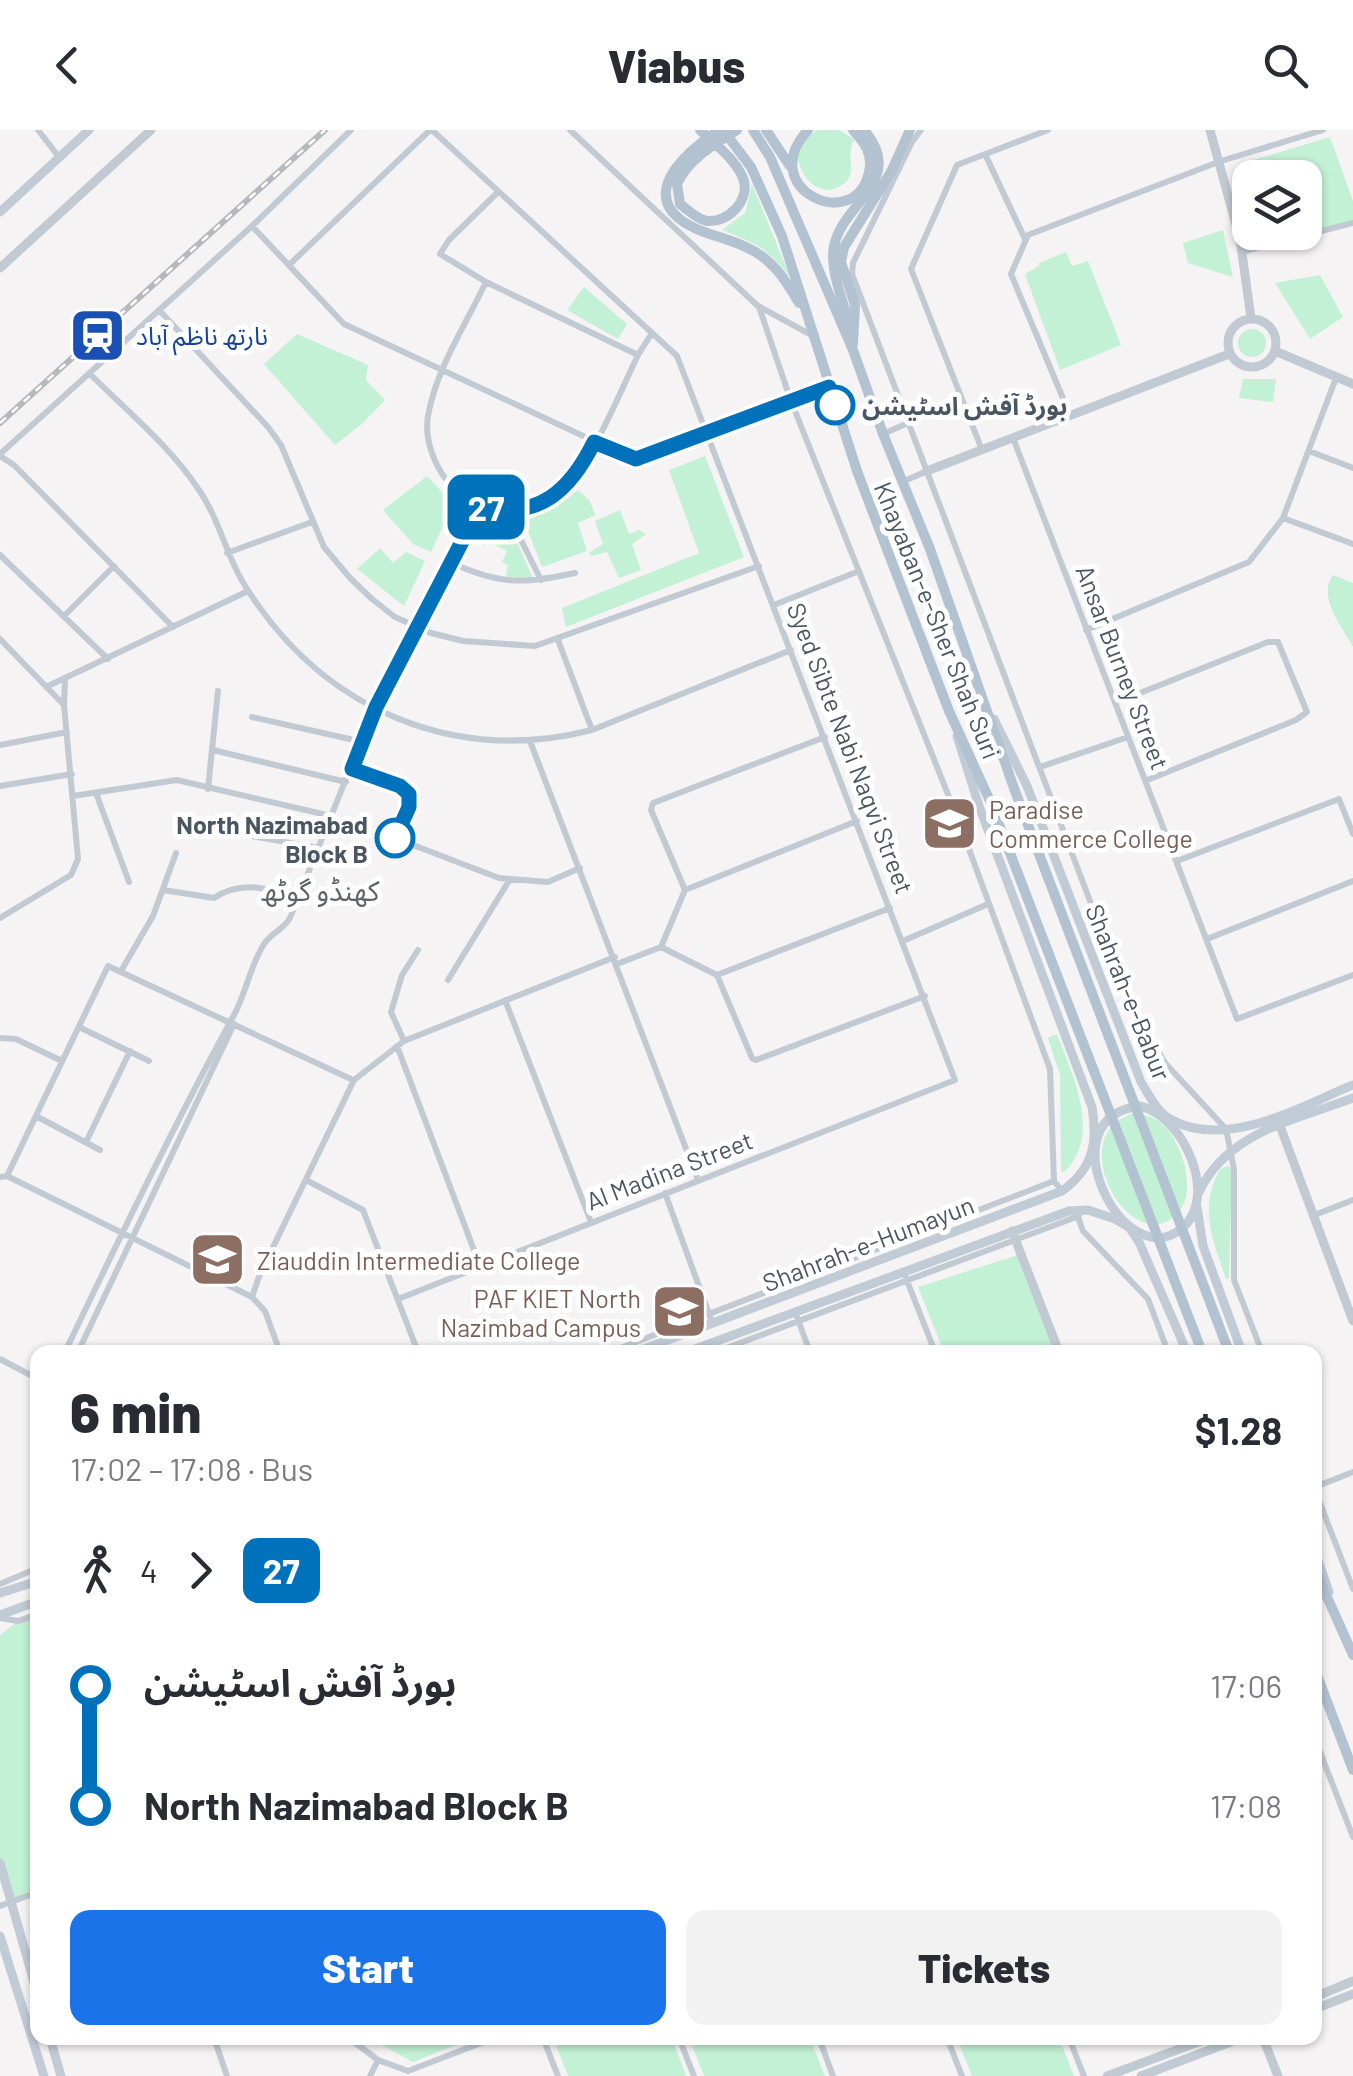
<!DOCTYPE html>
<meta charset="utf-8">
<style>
body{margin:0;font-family:Barlow,"Noto Sans Arabic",sans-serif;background:#f2f2f3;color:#2b2b33;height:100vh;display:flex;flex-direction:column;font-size:38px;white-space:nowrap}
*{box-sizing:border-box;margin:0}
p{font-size:32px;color:#7c7c81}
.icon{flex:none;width:55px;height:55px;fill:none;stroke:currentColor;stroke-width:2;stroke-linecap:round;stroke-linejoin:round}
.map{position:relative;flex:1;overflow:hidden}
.details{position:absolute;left:30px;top:1215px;width:1292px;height:700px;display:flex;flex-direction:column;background:#fff;border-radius:20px;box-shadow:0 2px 8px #0004}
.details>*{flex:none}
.badge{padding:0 20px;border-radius:15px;font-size:35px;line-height:65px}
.controls{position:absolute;left:1232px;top:30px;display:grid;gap:20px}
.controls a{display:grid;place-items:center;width:90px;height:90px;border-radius:20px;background:#fff;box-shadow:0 2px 8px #0004;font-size:50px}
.map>.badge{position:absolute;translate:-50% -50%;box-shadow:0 0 0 5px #fff}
.legs{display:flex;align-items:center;gap:15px;height:110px;padding:0 40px;font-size:32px}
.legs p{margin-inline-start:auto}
.headline{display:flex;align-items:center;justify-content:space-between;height:170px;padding:0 40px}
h1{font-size:55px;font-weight:800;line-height:75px}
.button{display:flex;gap:20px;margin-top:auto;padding:20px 40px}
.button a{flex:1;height:115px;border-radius:20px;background:#1a73e8;color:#fff;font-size:40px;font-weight:800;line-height:115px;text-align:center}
.button a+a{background:#f2f2f3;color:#2b2b33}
ul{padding:0 40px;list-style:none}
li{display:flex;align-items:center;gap:35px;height:120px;font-size:38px}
li i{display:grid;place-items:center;width:15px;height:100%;margin:0 12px;background:currentColor}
li i::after{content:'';width:25px;height:25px;margin:-12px;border:8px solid;border-radius:50%;background:#fff}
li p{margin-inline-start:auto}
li:first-child i{background:linear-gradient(#0000 50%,currentColor 0)}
li:last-child i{background:linear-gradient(currentColor 50%,#0000 0)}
header{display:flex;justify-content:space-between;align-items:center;height:130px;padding:0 40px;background:#fff;font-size:45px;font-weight:800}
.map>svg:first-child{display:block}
.green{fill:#c3f1d5}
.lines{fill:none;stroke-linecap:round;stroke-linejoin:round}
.minor{stroke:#c1cad2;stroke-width:6}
.tertiary{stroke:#c1cad2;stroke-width:9}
.secondary{stroke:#c1cbd6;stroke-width:9}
.primary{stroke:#b3c2d1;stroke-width:10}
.rail-casing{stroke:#b5b8bd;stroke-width:6}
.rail{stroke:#fff;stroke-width:2.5;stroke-dasharray:8;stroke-linecap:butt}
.line-1-casing{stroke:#fff;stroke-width:22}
.line-1{stroke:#0072bc;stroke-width:15}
.stop-1-dot{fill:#fff;stroke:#0072bc;stroke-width:5}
.labels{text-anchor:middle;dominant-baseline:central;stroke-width:10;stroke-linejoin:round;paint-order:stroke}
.transit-label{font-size:25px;fill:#164399;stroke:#fff;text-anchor:start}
.stop-label{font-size:25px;font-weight:bold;fill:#4a5661;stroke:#fff;text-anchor:start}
.street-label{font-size:25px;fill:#4a5661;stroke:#fff}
.education-label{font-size:25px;fill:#785e54;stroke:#fff;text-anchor:start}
.neighbourhood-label{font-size:28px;fill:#5f6368;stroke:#fff}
</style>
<header><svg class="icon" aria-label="back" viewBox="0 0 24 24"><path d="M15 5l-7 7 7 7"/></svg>Viabus<svg class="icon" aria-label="search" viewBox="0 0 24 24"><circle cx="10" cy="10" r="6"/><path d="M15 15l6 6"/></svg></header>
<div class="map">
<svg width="1353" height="1946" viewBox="0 0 1353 1946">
<rect width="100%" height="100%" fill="#f5f3f3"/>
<path class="green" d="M817 0H839L854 9C843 31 865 48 831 60 811 60 802 45 797 27L806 9Z
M1330 7 1353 71V95L1261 115 1258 103 1305 102V48H1250V72L1240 34Z
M752 54 791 149C770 119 755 113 722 100L745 83Z
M1223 100 1233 147 1188 133 1183 113Z
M1066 122 1072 136 1088 131 1121 215 1060 240 1025 144 1039 136V133Z
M1320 145 1343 187 1310 209 1275 153Z
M584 157 627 194 618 209 567 180Z
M1238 213a14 14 0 1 1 28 0a14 14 0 1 1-28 0Z
M297 204 368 235 366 250 385 270 362 294 335 315 264 234Z
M1243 249H1276L1273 272 1239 268Z
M705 326 744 427 566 497 562 478 699 423 669 340Z
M427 346 453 374 431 422 413 414 383 380Z
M578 360 590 371 595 385 578 393 587 421 542 437 524 391 557 377Z
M620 380 629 404 639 400 646 404 632 414 641 440 619 448 607 422 592 426 589 423 603 414 595 391Z
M482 396 512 401 533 448 506 447 508 435 502 432 507 421 487 411 484 416 475 411Z
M380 418 393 433 406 422 425 431 404 476 357 439Z
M1333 445 1353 453V517C1342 496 1317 467 1333 445Z
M1057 904C1072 945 1103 1005 1064 1042L1061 1041 1060 945 1048 908Z
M1135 983C1145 985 1155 987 1163 995 1181 1012 1197 1058 1180 1080 1135 1138 1057 1004 1135 983Z
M1228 1036 1232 1039 1229 1148 1226 1149C1213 1110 1198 1079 1220 1039Z
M1018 1125 1055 1222H944L918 1157Z
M37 1484V1762L10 1773 0 1732V1505L18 1491Z
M369 1908H473L413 1932Z
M553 1908H672L686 1946H568Z
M689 1908H810L825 1946H704Z
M957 1908H1059L1074 1946H972Z"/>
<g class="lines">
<path class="minor" d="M38 0 59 27
M432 0 652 203
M570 0 759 177 791 271 959 692 1050 939 1054 1051
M921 0 912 12 853 133 852 144 1131 879 1166 934 1226 999 1234 1039V1150L1262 1222
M985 24 1025 109
M252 96 344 194 628 327H647L829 257
M1241 122 1353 93
M289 135 430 0
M486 152 638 225C623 256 591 332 569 354 552 369 530 379 506 381 459 384 421 328 428 286 436 239 466 194 486 152L440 124 449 110 498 62
M760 177 815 207
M159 180 268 297 281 315 324 417 350 448 372 469 395 487 431 503 463 511 535 516 759 436
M89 243C126 280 170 316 199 360 221 392 227 430 249 462 326 580 454 635 592 600L791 520
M1070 285 1011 144 1028 105 1221 31 1323 0
M883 304 908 293
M1013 308 1237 889 1353 845
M982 320 911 139 957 35 1048 0
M1309 321 1353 338
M0 324 252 96 351 0
M0 326 14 335 173 497
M902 352 927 341
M1283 388 1353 414
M517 402 541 450
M227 423 312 392
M0 425 108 529
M452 433C500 455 525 454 575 443
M774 475 859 441
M64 486 114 436
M1086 500 1249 432 1283 388 1336 248
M0 509 63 574
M558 510 592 600
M46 557 248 461
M1115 573 1268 512H1278L1307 582 1296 590 1145 651
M252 587 363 612
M530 611 698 1050
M0 615 67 602
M213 620 346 652
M1040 637 1128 607
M352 639 401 657 409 663V677L395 703V708L400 710 499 748 548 752 580 738
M0 656 72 644
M208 659 218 561
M96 663 129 752
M73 666 177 650 331 686
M229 702 319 718
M1177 731 1339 669 1353 704
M163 760 214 768C241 750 270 757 298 771
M685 760 651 680 653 673 825 607
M0 788 71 745 78 729 64 575 65 549
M1207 809 1353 751
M903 811 988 774
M661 817 717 845 890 778
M617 834 661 817 685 760 857 691
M121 841 153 786 176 723
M717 845 752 928 756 930 925 866
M448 850 510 749
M505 870 591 1092
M79 897 149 931
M0 908 16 909 62 931
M404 911 391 882 402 845 418 820
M397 916 480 1136
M36 986 100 1020
M87 1010 130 921
M7 1046 108 836 353 950
M0 1047 7 1046 252 1167 265 1181 280 1222
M306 1050 363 1080 418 1222
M665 1063 711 1189
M1077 1084 1083 1101 1148 1169 1168 1222
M1312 1086 1353 1070
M904 1143 935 1222
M252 1167 260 1144 354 950 404 911 615 827
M398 1169 955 950 677 226 652 203 638 225
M795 1182 810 1222
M65 1222C119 1109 174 995 234 885 246 863 250 836 264 814 271 803 282 801 290 788L375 577 481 375
M78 1222 234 894
M610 1222 1054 1051 1062 1061
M716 1222 1079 1086
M0 1229 38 1249
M1315 1357 1353 1342
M1315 1360 1353 1459
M0 1454 38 1438
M0 1488 18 1491 38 1484
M1315 1609 1353 1707
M0 1776 38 1762
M214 1908 227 1946
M349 1908 378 1930 408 1941 494 1908
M543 1908 558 1946
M679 1908 694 1946
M819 1908 833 1946
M947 1908 962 1946
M1069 1908 1084 1946
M370 1946 378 1930"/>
<path class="tertiary" d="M1210 0 1240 109 1251 188
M0 138 151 0
M1228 213a24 24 0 1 1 48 0a24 24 0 1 1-48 0Z
M1275 221 1353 254
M927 341 1229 224
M1277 988 1353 1191
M1012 1101 1059 1222
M1315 1867 1353 1851
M1315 1879 1353 1864
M1263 1908 1278 1946
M1107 1946 1209 1908
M1141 1946 1241 1908"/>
<path class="secondary" d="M0 82 89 0
M994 589 1027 656 1141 952C1149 965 1157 982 1170 989 1226 1021 1301 976 1353 955
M1140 976C1184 986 1220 1068 1181 1099 1123 1146 1044 987 1140 976Z
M1199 1062C1227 1002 1295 990 1353 968
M1197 1077 1203 1116 1242 1222
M636 1222 1062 1061C1093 1039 1098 1013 1092 977L979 676 957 606
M687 1222 1069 1081 1088 1080 1115 1089 1129 1097 1139 1112 1187 1222
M1315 1422 1329 1462
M0 1463 38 1451
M0 1485 38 1471
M0 1733 38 1866
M0 1806 44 1946
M50 1908 61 1946"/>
<path class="primary" d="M700 0C715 14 735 29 743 48 751 69 729 93 707 91 697 89 688 80 680 74L677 54C688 29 715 14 737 0
M720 0C694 16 639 59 681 90 702 106 736 108 760 125 778 137 788 155 799 173
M723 0 751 37 782 106 857 341 949 581 990 671 1202 1222
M753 0 770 27 853 220 883 304 930 419 1015 661 1229 1222
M766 0 790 36
M808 0C754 58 855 106 869 42 873 24 865 13 853 0
M850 199C845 172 829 143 834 116 843 72 907 50 864 0
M853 214 855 175 841 132 844 117 891 42 910 0
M1315 1440 1353 1525
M1315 1540 1353 1640"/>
<defs>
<path id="rail" d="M0 293 325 0"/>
</defs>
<use href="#rail" class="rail-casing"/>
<use href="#rail" class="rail"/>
</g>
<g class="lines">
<defs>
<path id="line-1" d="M395 708 409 677V664L400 656 352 639 376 577 481 375C538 392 571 359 594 312L636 329 829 257 835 275"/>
</defs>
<use href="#line-1" class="line-1-casing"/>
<use href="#line-1" class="line-1"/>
</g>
<defs>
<symbol id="station-square" viewBox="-11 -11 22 22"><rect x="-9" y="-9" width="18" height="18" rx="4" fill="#1a4fb4" stroke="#fff"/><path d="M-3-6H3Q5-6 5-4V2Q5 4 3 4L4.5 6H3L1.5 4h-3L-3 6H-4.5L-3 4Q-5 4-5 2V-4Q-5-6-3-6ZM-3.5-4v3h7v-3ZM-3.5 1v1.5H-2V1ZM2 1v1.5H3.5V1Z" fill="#fff"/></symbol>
<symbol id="university-square" viewBox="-11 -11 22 22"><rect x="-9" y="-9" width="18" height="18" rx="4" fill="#8d6e63" stroke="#fff"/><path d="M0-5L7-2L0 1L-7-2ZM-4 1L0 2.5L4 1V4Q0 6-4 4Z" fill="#fff"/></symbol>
</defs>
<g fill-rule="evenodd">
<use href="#station-square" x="66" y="174" width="63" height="63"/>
<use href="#university-square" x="918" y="662" width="63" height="63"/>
<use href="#university-square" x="186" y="1098" width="63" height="63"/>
<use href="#university-square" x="648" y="1150" width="63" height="63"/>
</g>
<g class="stop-1-dot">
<circle cx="835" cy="275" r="18"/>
<circle cx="395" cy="708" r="18"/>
</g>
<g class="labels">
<g class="transit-label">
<text x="136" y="205">نارتھ ناظم آباد</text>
</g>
<g class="stop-label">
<text x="862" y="275">بورڈ آفش اسٹیشن</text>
<text x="368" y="694" text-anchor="end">North Nazimabad<tspan x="368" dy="29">Block B</tspan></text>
</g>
<g class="street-label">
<text transform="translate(938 490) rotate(68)">Khayaban-e-Sher Shah Suri</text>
<text transform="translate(1123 537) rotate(69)">Ansar Burney Street</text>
<text transform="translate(851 618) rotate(69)">Syed Sibte Nabi Naqvi Street</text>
<text transform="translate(1129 862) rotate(68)">Shahrah-e-Babur</text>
<text transform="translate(669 1040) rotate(-21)">Al Madina Street</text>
<text transform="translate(868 1113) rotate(-21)">Shahrah-e-Humayun</text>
</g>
<g class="education-label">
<text x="989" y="679">Paradise<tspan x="989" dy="29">Commerce College</tspan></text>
<text x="257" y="1130">Ziauddin Intermediate College</text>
<text x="641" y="1168" text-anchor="end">PAF KIET North<tspan x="641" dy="29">Nazimbad Campus</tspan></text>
</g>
<g class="neighbourhood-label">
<text x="320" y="760">کھنڈو گوٹھ</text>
</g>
</g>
</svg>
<div class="controls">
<a><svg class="icon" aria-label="layers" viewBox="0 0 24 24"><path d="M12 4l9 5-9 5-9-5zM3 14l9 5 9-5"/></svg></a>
</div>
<b class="badge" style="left:486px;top:377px;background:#0072bc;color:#fff">27</b>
<section class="details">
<div class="headline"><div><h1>6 min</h1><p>17:02 – 17:08 · Bus</p></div><b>$1.28</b></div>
<div class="legs"><svg class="icon" aria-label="walk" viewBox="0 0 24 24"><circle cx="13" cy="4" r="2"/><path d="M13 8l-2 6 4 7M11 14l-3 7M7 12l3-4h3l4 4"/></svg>4<svg class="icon" aria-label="forward" viewBox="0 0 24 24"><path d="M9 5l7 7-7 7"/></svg><b class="badge" style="background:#0072bc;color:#fff">27</b></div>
<ul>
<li><i style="color:#0072bc"></i><b>بورڈ آفش اسٹیشن</b><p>17:06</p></li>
<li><i style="color:#0072bc"></i><b>North Nazimabad Block B</b><p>17:08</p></li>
</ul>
<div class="button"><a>Start</a><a>Tickets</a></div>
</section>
</div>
